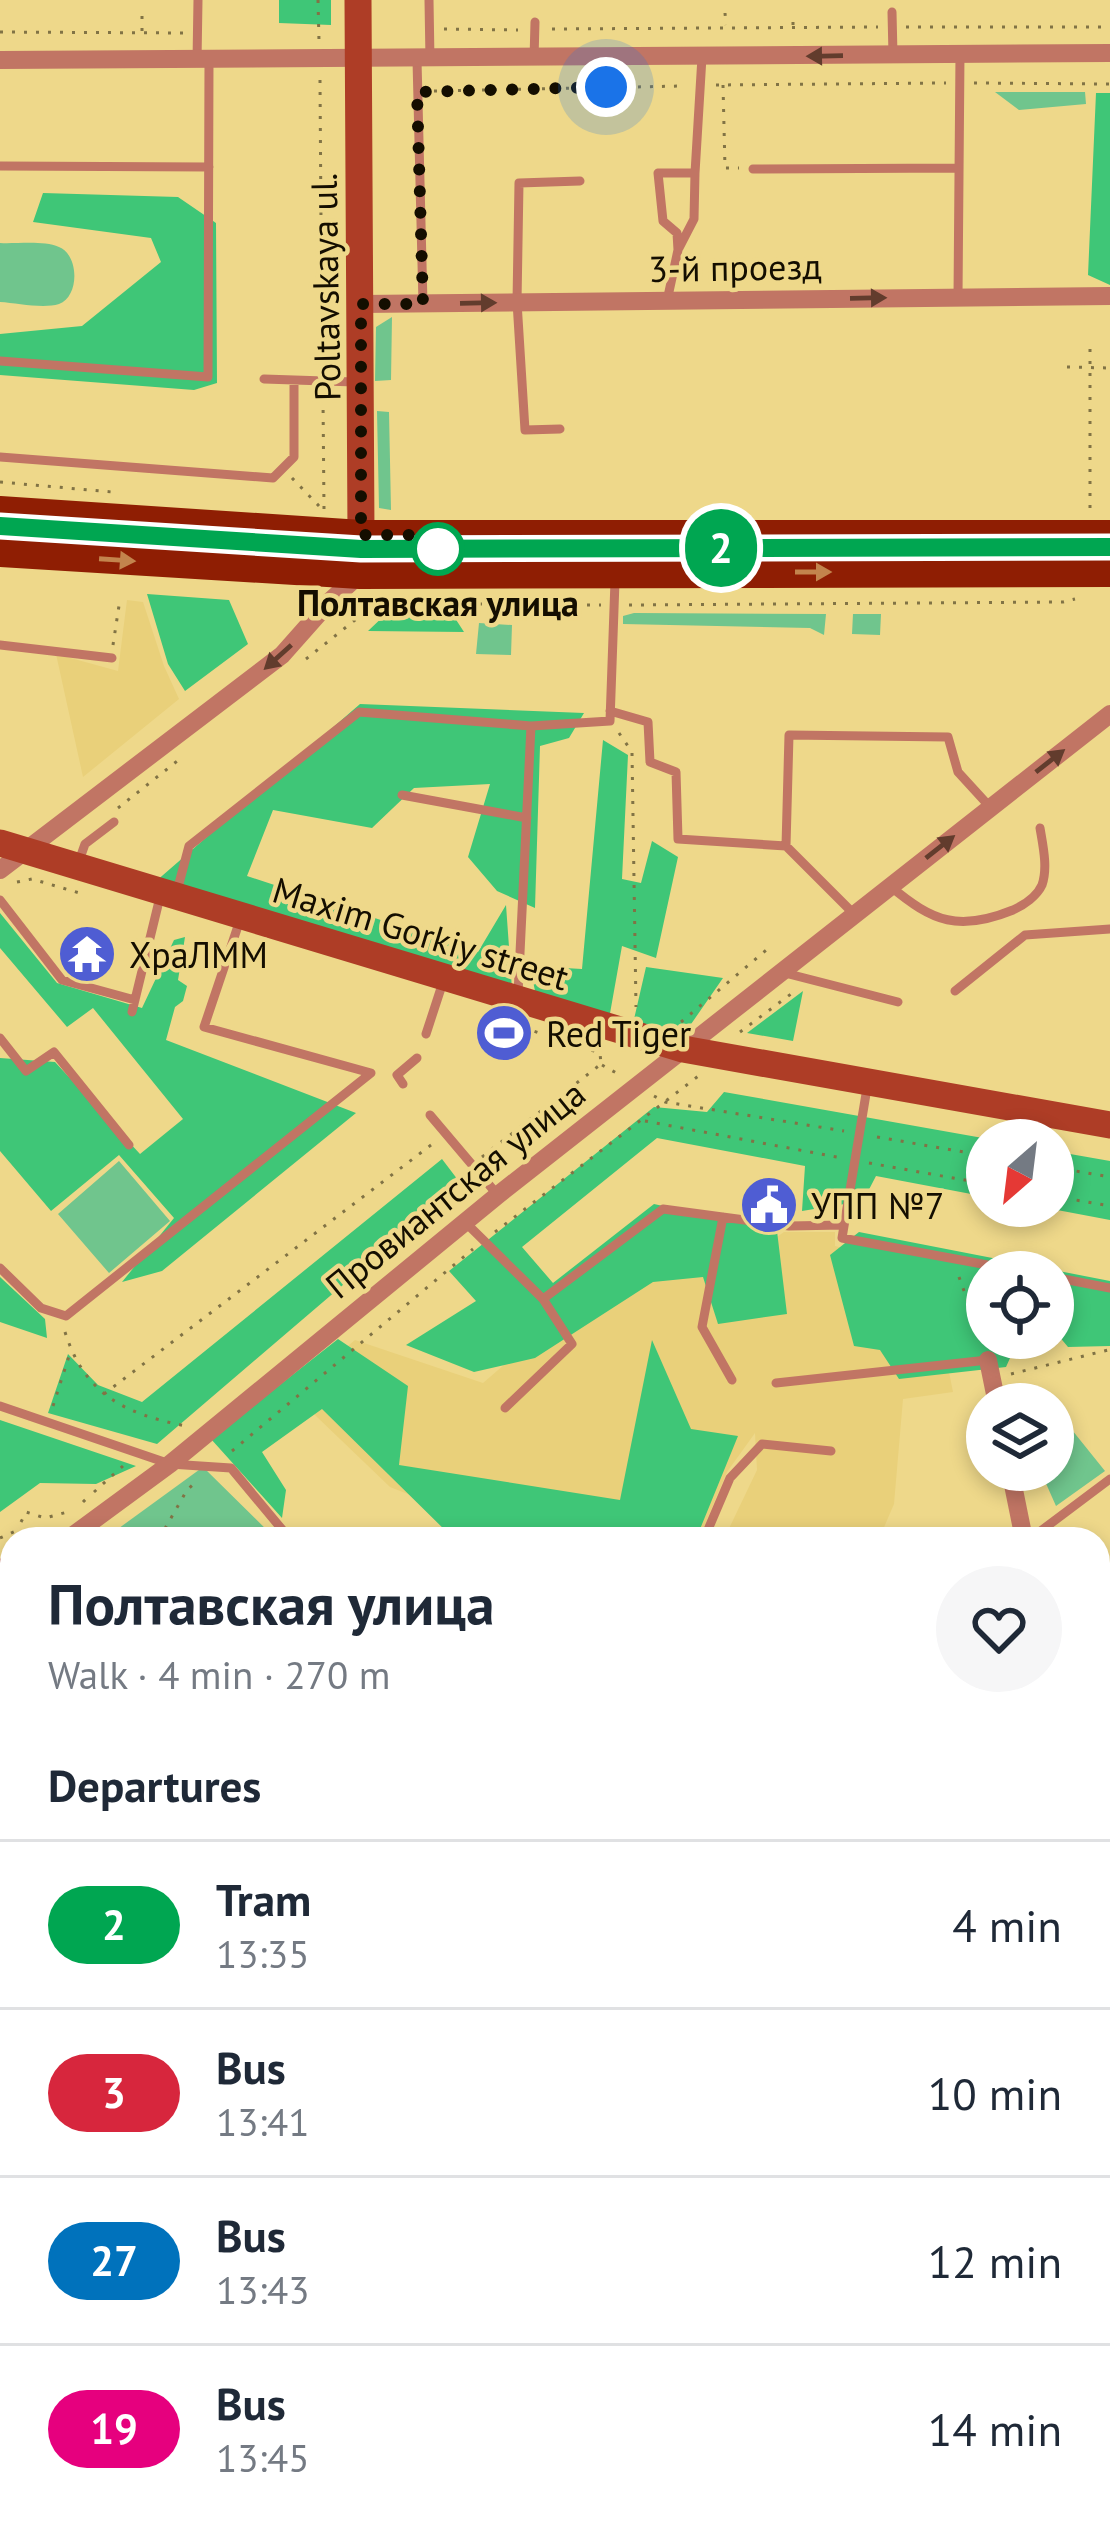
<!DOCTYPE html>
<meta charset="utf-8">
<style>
body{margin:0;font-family:"PT Sans",sans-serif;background:#f6f6f7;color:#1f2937;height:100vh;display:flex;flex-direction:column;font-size:45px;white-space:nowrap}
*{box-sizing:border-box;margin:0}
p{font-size:39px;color:#747a83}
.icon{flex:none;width:66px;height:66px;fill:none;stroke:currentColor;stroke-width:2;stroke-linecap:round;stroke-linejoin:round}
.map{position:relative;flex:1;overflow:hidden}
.details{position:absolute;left:0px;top:1527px;width:1110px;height:1008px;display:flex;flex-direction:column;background:#fff;border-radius:36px 36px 0 0;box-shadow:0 6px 18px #0003}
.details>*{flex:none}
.badge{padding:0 24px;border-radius:39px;font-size:42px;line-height:78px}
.needle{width:78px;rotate:208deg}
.controls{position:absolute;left:966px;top:1119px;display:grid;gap:24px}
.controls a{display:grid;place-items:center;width:108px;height:108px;border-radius:50%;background:#fff;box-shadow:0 6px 18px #0003;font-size:60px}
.you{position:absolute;width:60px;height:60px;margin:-30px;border:9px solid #fff;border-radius:50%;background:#1a73e8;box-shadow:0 0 0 18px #1a73e833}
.map>.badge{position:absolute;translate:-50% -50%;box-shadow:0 0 0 6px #fff}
h2{padding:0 48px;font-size:45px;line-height:108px}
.round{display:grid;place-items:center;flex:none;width:126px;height:126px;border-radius:63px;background:#f6f6f7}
.headline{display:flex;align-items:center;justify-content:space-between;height:204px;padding:0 48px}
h1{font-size:57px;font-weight:700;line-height:90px}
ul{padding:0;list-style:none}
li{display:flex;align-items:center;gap:36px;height:168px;padding:0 48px;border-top:3px solid #e0e1e3}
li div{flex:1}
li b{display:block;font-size:45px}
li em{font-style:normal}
li .badge{min-width:132px;font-weight:700;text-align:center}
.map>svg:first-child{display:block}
.built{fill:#e9d07a}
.green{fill:#70c58d}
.forest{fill:#3fc677}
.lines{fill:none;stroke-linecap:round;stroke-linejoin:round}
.path{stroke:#817345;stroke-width:3;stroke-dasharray:3 9;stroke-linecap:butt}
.lane{stroke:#c17564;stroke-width:9}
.street{stroke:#c17564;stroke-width:18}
.secondary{stroke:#ae3d26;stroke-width:27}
.primary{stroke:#8f1e03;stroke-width:30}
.tram{stroke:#473e21;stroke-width:3}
.path-bridge{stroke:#817345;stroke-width:3;stroke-dasharray:3 9;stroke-linecap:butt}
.oneway{fill:#623c2d}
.oneway2{fill:#c3844d}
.line-casing{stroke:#fff;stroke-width:27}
.line{stroke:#00a651;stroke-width:18}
.walk{stroke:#140e00;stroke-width:12;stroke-dasharray:0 21.6}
.stop-dot{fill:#fff;stroke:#00a651;stroke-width:6}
.labels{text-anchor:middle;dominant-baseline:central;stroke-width:9;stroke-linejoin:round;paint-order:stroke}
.street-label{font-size:36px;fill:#140e00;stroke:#eed88a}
.stop-label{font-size:36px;font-weight:bold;fill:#140e00;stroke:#eed88a}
.poi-label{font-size:36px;fill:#140e00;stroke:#eed88a;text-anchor:start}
</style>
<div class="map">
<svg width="1110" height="2535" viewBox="0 0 1110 2535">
<rect width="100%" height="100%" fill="#eed88a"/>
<path class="built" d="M127 600 143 602 164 666 179 699 83 777 56 654 118 671Z
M784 1232H835V1246L881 1257 939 1322 953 1392 903 1399 894 1504 879 1539H724L757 1470 755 1433 727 1472 703 1529 680 1519 522 1539 390 1487 292 1393 355 1340 483 1383 568 1310 650 1277 730 1269Z
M1098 1846 1110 1847V2133L1098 2105Z
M0 2053 12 2068V2216L0 2225Z
M283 2523H447L457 2535H293Z"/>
<path class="green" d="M995 92H1085L1086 104 1019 110Z
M0 243C17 244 43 240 59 247 79 255 80 296 59 304 43 309 17 303 0 302Z
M392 317 391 380 375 381 376 327Z
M377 411 389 412 391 510 379 508Z
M634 613 826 614 824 635 810 628 623 624V616Z
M853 614H881L880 635 852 634Z
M479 623 512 625 511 655 476 654Z
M119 1161 170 1221 109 1273 58 1214Z
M1064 1420 1105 1471 1056 1506 1040 1470H1053V1429Z
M203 1467 276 1539H104Z
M0 1805 12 1813V1880L0 1891Z"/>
<path class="forest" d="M279 0H331V25L279 23Z
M1096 93H1110V285L1088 275Z
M43 193 178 197 216 223 217 383 194 390 0 375V334L82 326 161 262 151 238 33 222Z
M147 594 229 600 248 644 185 691 168 664Z
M388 612 453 615 464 632 368 631Z
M360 704 584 713 569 738 540 746 535 908 497 891 468 857 490 784 414 788 372 828 273 810 247 876 478 952 506 905 512 989 155 882Z
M603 740 628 755 622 879 641 883 652 841 678 857 656 958 622 946 609 1019 536 996 530 966 582 969Z
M0 913 57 983 142 1008 174 940 185 937 178 980 187 986 183 1001 175 1007 166 1040 356 1113 162 1271 122 1282 174 1218 119 1155 51 1211 0 1151V1058L55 1062 140 1154 183 1119 93 1008 67 1027 0 948Z
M646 967 723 978 680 1040 632 1028Z
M803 991 793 1041 747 1033Z
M724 1092 994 1140H987V1197L876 1176 863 1201 802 1211 805 1166 657 1138 522 1247 553 1283 654 1204 777 1231 787 1314 718 1324 703 1277 653 1282 535 1358 474 1372 406 1345 476 1301 449 1271 654 1107 707 1112Z
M1053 1151 1110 1161V1220L1036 1206H1053Z
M442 1159 461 1184 157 1444 48 1413 68 1354 98 1385 142 1402Z
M859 1232 1110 1281V1346L1068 1347 1053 1329V1272H987V1338H1019L1006 1367 899 1379 880 1350 854 1346 830 1255Z
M0 1277 45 1319 47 1338 0 1322Z
M338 1339 408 1386 399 1465 620 1500 652 1340 691 1429 738 1436 696 1539H454L322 1409 262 1452 286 1490 282 1518 211 1439Z
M0 1420 136 1466 96 1484 40 1483 0 1512Z
M7 1936 12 1940V2001L0 1987V1941Z
M1098 2027 1110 2032V2184L1098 2192Z
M253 2523H366L348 2535H259Z
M413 2523H567L566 2530 556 2535H421Z"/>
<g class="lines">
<path class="path" d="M318 0 319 41
M725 13 726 25
M793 25V13
M906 27H1110
M444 29 518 30
M552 29 878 27
M142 31V16
M0 32 184 33
M320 80 322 365
M974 83 1110 84
M716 85 946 83
M723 85 725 168H739
M434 91 682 86
M1090 349V509
M323 398 324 509
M292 478 319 506
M0 482 112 492
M359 603 601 605
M629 605 1063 602 1075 599
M113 645 120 599
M306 659 374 605
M619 733 632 752 636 1007
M118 808 181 758
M17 882 32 879 83 894
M681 1022 771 946
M740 1032 795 991
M602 1065 620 1075
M654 1096 665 1102 844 1131
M645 1121 842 1158
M877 1137 987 1156
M482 1157 601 1064 600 1053 500 1020
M869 1163 987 1184
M1053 1167 1110 1177
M1053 1196 1110 1206
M495 1232 701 1074
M959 1277 982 1341
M65 1332C85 1395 125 1414 186 1426
M1011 1374 1108 1350 1110 1344
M104 1394 435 1142
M53 1406 70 1353
M232 1451 473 1249
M94 1492 123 1466
M83 1502 91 1494
M21 1522 26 1512 45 1518 71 1511
M0 1538 16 1531
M159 1539 187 1490 197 1481
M11 1618H12
M1098 1837 1110 1839
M594 2523 607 2535"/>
<path class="lane" d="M429 0 430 60
M892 12 893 55
M534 59 535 22
M417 60 423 304
M197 61 198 0
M0 166 209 167
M753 169 959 168
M679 248 694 219 695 173
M958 297 960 54
M667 301 678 250 677 233 663 221 658 173H695L702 57
M0 361 208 377 209 60
M264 379 355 382
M560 429 525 430 517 302 519 183 580 181
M0 457 273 478 294 457V380
M0 645 112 658
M610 711 648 722 650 762 676 772 678 839 786 846 853 913
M402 795 527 818
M786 846 789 735 948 737 958 772 990 807
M79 861 85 844 114 822
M890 886C933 922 959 932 1013 910 1024 905 1037 896 1042 885 1048 868 1043 846 1040 828
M177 891 189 846 359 712 531 726
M0 900 62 980 135 1000
M781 972 898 1002
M955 991 1025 935 1110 929
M518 994 531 726 610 721 615 581
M132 1012 160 897
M426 1034 443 982
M0 1038 26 1071 54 1052 129 1145
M403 1084 397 1075 417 1058
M867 1088 842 1238 1025 1272
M430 1115 496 1193
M723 1217 702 1327 732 1380
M466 1223 543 1299 663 1209 789 1226 843 1225
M0 1268 41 1308 66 1316 371 1073 204 1027 241 917
M1053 1277 1110 1288
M776 1383 988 1360
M0 1406 170 1464 231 1468 290 1539
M505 1408 572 1344 543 1299
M704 1539 730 1478 762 1444 831 1451
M1030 1539 1110 1479
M1098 1697 1103 1720 1098 1733
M0 1722 12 1728
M1098 2271 1110 2288
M691 2523 697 2535
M364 2535 382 2523
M566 2535 571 2533V2523"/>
<path class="street" d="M0 60 1110 53
M361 304 1110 296
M0 870 282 655 329 602 360 574 361 535
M988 1360 997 1404
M1010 1470 1024 1539
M68 1539 170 1464 498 1195 1110 714
M1098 1811 1110 1813
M1098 2389 1110 2384
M0 2509 22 2535"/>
<path class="secondary" d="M358 0 361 535
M0 843 683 1049 1110 1125
M0 1572 12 1578
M1098 1644 1110 1635
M1098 2480 1110 2496
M0 2502 12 2493"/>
<path class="primary" d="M0 511 361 535H1110
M0 552 360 574 1110 572"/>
<path class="tram" d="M0 537 360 559 1110 558"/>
<path class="path-bridge" d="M1067 367 1110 368"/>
</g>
<defs><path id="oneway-solid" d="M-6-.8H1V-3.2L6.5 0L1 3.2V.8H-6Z" transform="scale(3)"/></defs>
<g class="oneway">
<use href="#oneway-solid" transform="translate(825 56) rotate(179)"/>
<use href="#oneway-solid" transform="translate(868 298) rotate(-1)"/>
<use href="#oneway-solid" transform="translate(478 303) rotate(-1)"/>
<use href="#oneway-solid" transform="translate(278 657) rotate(138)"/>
<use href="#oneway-solid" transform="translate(1050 761) rotate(-38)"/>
<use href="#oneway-solid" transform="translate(940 847) rotate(-38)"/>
</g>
<g class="oneway2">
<use href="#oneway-solid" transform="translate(117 560) rotate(4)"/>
<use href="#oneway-solid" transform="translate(813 572)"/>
</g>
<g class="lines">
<defs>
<path id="line" d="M0 526 361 549 1110 547"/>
</defs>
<use href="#line" class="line-casing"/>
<use href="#line" class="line"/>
<path class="walk" d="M438 549 453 535H361V304H423L417 92 606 87"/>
</g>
<defs>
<symbol id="temple-disc" viewBox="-11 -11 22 22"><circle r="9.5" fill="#4f5dd3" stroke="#eed88a"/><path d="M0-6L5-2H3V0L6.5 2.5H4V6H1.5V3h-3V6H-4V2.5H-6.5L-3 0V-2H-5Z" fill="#fff"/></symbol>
<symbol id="stadium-disc" viewBox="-11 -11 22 22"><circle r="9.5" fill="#4f5dd3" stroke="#eed88a"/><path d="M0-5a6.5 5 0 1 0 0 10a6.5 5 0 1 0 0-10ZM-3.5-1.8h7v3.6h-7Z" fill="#fff"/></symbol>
<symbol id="civic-disc" viewBox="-11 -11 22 22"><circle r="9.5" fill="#4f5dd3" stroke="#eed88a"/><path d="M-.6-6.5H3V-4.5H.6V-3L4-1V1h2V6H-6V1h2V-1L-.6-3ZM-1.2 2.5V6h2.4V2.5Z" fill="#fff"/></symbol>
</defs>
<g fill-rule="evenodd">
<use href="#temple-disc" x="54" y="921" width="66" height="66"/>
<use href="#stadium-disc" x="471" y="1000" width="66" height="66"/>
<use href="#civic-disc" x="736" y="1172" width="66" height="66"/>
</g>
<circle class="stop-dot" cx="438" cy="549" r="24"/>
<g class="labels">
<g class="street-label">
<text transform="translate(735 267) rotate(-1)">3-й проезд</text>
<text transform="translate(325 287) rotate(-91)">Poltavskaya ul.</text>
<text transform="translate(421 933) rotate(17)">Maxim Gorkiy street</text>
<text transform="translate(455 1189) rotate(-39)">Провиантская улица</text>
</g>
<g class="stop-label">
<text x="438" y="602">Полтавская улица</text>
</g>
<g class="poi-label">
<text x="129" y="954">ХраЛММ</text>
<text x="546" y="1033">Red Tiger</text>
<text x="811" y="1205">УПП №7</text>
</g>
</g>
</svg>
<div class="controls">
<a><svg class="needle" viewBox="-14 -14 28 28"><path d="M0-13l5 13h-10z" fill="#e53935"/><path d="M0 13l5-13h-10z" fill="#747a83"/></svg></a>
<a><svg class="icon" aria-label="locate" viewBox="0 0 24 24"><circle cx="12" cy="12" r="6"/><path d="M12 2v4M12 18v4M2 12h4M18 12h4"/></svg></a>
<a><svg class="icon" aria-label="layers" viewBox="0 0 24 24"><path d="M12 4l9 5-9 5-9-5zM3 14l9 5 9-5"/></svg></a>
</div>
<div class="you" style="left:606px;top:87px"></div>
<b class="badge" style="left:721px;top:548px;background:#00a651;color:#fff">2</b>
<section class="details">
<div class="headline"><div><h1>Полтавская улица</h1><p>Walk · 4 min · 270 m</p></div><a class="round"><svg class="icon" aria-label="heart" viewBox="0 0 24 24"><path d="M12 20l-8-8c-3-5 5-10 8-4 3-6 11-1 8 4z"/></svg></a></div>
<h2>Departures</h2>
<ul>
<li><span class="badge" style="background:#00a651;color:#fff">2</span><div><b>Tram</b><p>13:35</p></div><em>4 min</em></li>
<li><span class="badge" style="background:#d7263d;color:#fff">3</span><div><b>Bus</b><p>13:41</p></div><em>10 min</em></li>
<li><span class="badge" style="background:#0072bc;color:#fff">27</span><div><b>Bus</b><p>13:43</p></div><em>12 min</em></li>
<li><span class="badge" style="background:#e6007e;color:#fff">19</span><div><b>Bus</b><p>13:45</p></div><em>14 min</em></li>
</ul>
</section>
</div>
